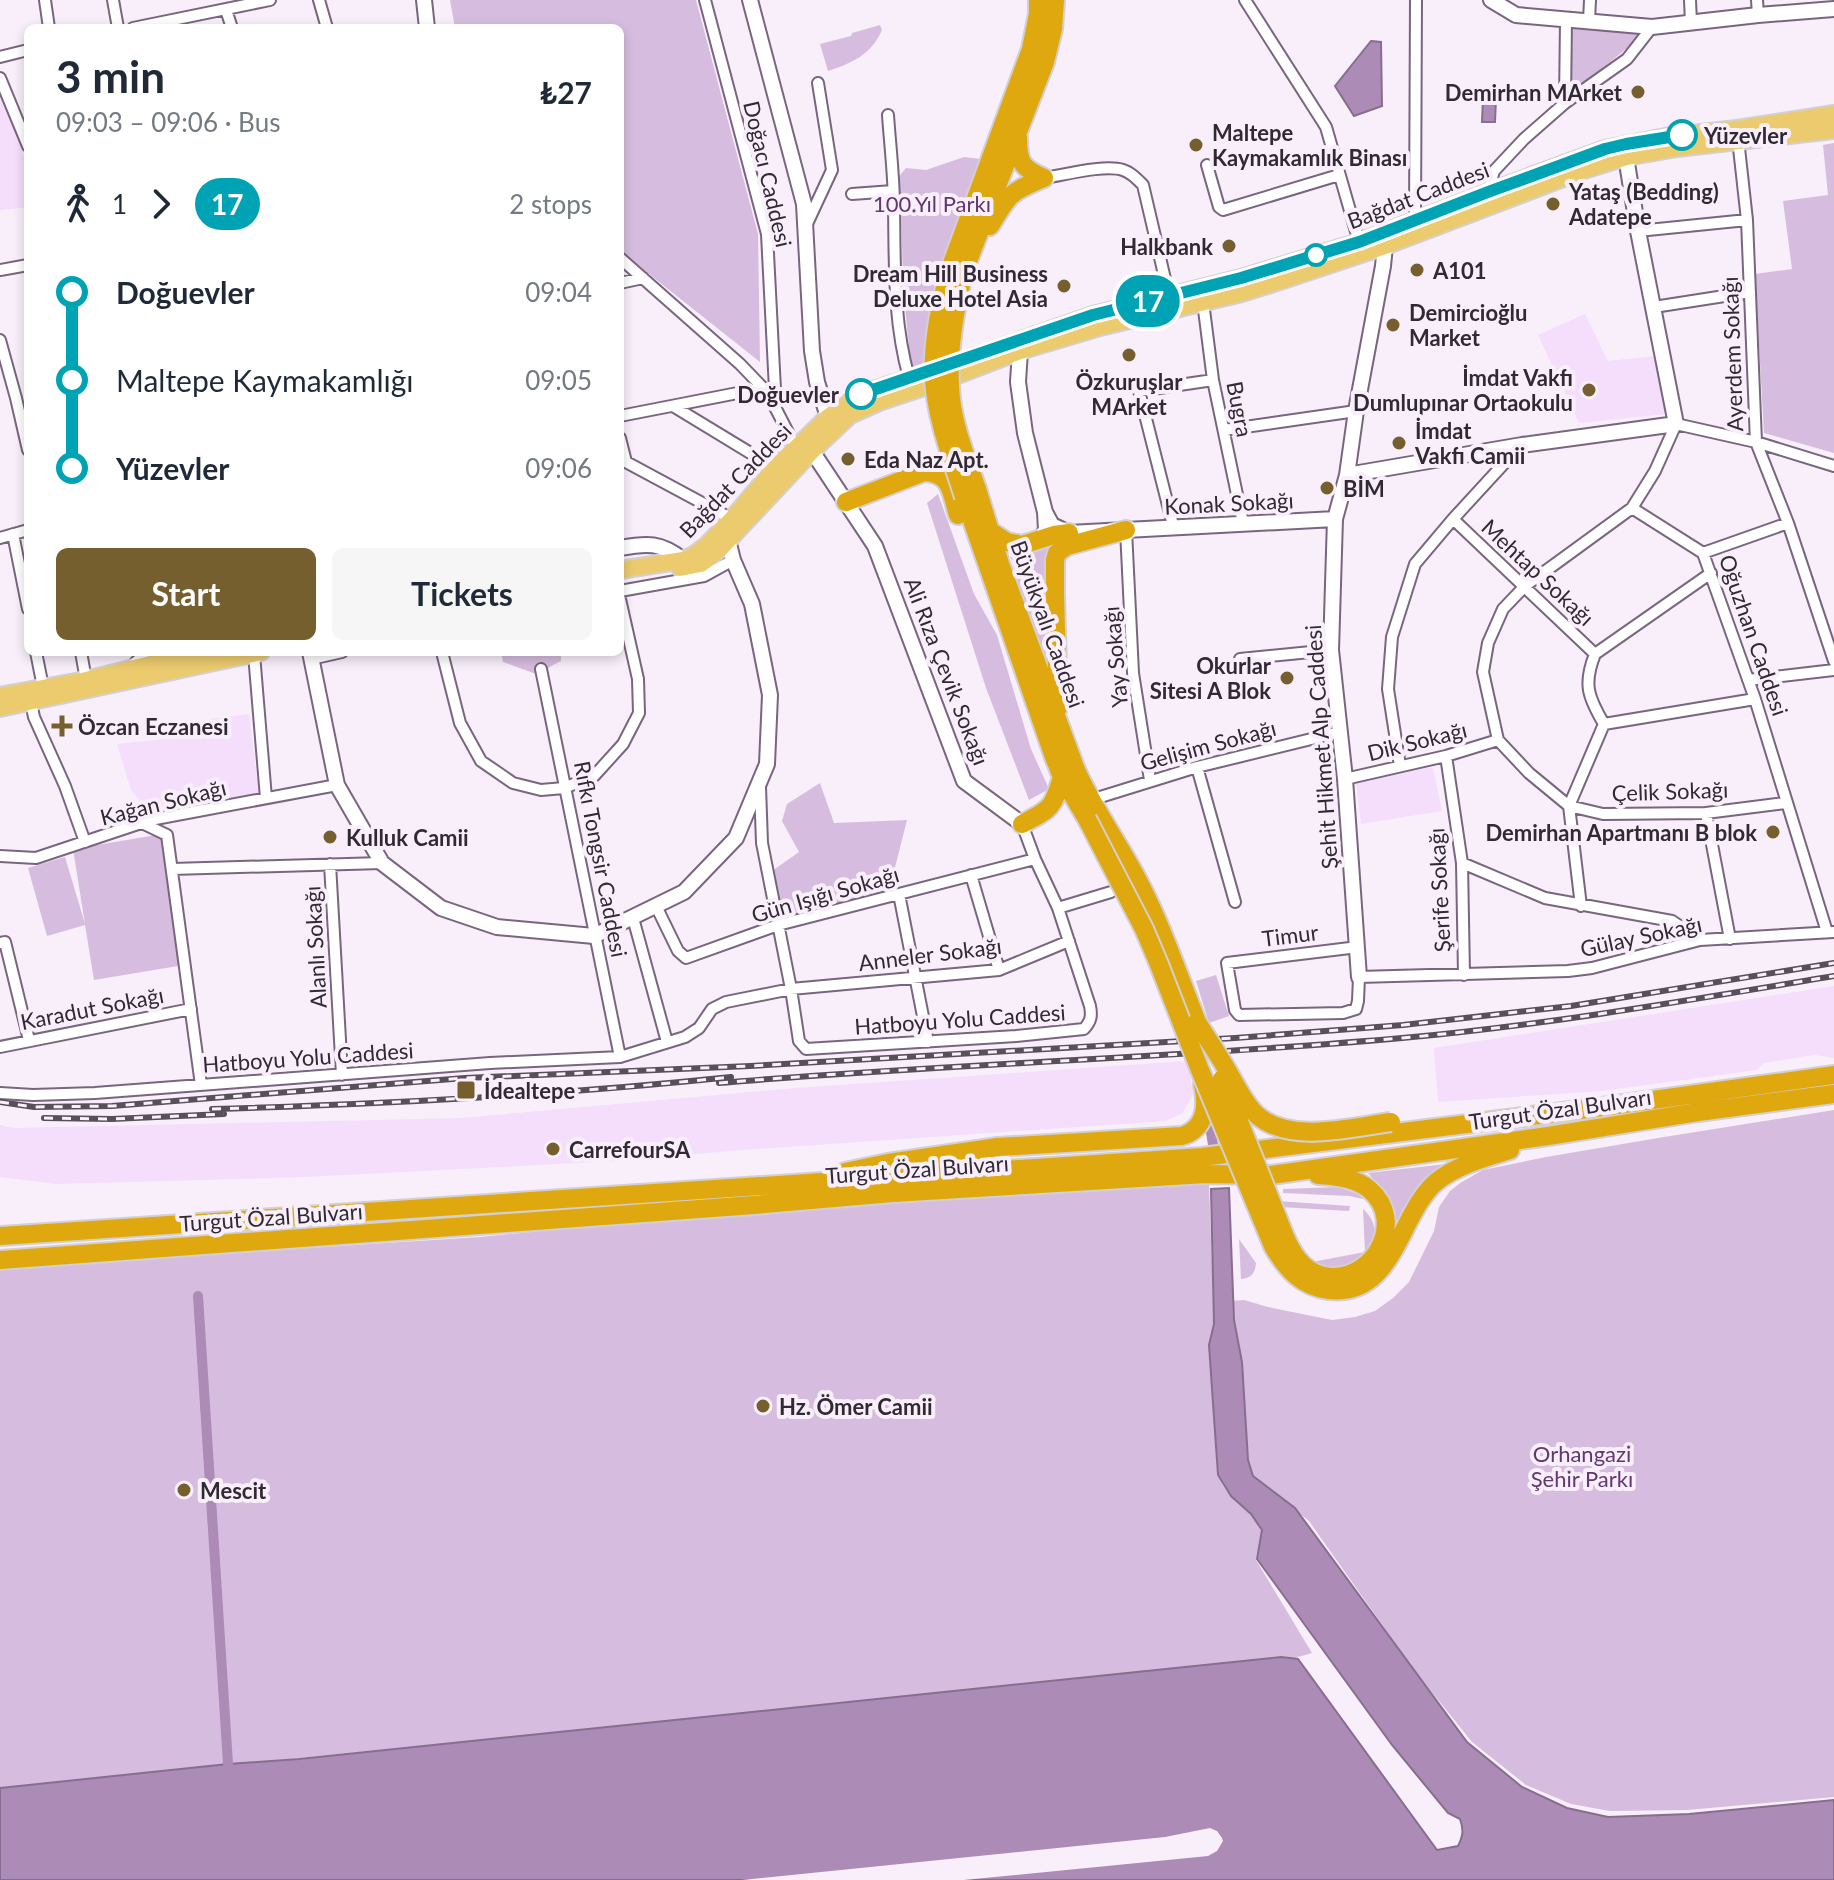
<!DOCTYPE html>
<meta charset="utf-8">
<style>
body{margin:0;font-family:Lato,sans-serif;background:#f6f6f7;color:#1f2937;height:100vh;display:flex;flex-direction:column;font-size:30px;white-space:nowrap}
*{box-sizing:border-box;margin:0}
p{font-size:26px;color:#747a83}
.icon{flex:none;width:44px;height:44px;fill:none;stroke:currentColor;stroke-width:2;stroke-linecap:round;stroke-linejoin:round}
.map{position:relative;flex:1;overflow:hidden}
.sheet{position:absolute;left:24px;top:24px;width:600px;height:632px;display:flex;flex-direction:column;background:#fff;border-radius:12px;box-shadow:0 4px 12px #0003}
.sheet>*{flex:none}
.badge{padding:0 16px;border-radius:26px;font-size:28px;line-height:52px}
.map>.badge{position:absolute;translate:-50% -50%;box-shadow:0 0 0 4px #fff}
.legs{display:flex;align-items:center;gap:12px;height:88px;padding:0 32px;font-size:26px}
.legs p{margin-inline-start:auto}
.head{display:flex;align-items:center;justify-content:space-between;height:136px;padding:0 32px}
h1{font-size:44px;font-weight:700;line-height:60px}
.cta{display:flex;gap:16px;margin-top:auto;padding:16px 32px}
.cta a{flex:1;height:92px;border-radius:12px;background:#765f2f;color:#fff;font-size:32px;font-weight:700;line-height:92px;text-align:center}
.cta a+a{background:#f6f6f7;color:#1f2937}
ul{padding:0 32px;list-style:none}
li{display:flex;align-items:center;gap:28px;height:88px;font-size:30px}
li i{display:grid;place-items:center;width:12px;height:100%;margin:0 10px;background:currentColor}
li i::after{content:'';width:20px;height:20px;margin:-10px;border:6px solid;border-radius:50%;background:#fff}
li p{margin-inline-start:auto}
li:first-child i{background:linear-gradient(#0000 50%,currentColor 0)}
li:last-child i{background:linear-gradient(currentColor 50%,#0000 0)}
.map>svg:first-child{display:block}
.built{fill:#f4defb}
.green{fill:#d6bddf}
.water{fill:#ac8bb6;stroke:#876e8f;stroke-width:2}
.pier{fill:#f8effb}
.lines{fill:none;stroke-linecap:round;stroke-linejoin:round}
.canal{stroke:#ac8bb6;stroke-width:10}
.street-casing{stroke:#79657f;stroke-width:14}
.secondary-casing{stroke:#79657f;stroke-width:18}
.primary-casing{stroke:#d2d0d2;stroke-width:20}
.highway-casing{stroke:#d2d0d2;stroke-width:22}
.street{stroke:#fff;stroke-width:10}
.secondary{stroke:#fff;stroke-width:14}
.primary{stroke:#eccb6f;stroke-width:16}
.highway{stroke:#e0a80f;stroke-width:18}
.rail-casing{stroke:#574f5a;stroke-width:6}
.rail{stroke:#f8effb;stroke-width:3;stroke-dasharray:9;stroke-linecap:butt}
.highway-bridge-casing{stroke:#d2d0d2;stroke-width:22;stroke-linecap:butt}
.highway-bridge{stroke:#e0a80f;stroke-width:18}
.line-1-casing{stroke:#fff;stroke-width:18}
.line-1{stroke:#00a3b4;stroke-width:12}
.poi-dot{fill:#765f2f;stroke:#f8effb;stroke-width:3}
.stop-1-dot{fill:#fff;stroke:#00a3b4;stroke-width:4}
.labels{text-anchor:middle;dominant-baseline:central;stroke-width:8;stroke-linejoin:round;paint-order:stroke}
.poi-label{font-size:22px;font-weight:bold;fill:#312934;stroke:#f8effb;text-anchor:start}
.stop-label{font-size:22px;font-weight:bold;fill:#312934;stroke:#f8effb;text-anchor:start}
.street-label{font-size:22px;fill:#312934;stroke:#f8effb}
.park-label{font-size:22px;fill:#62376f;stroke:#f8effb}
</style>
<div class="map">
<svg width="1834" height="1880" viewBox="0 0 1834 1880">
<rect width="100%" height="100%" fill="#f8effb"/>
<path class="built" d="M0 91 28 166V207L0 210Z
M1585 314 1608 361 1656 356 1667 414 1579 423 1538 335Z
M249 714 259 794 151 815 131 790 117 744 164 739 163 725Z
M1428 768H1433L1442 811 1361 824 1356 783Z
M1834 986V1058L1815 1055 1763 1063 1757 1070 1602 1091 1438 1102 1434 1048Z
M1188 1061 1193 1094 1183 1113 1165 1121 742 1150 615 1161 305 1177 56 1184 0 1177V1125L15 1128 462 1118 796 1088Z"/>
<path class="green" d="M450 0H696L758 234 760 362 620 251V28H455Z
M880 25 882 30C871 55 852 63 828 71L820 44 851 36 852 33Z
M1571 25 1640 32 1639 38 1579 88 1570 89Z
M1834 143V453L1764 433 1755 274 1792 269 1783 201 1828 195 1823 145Z
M964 157 980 159 945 257 928 365 911 368 903 286 901 203 897 179 906 168 926 170Z
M938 494 974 594 997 635 1031 749 1049 789 1029 800 986 688 927 503Z
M1050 543 1053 700 1010 555 1026 557 1040 546Z
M501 652H561V661L536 674 503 662Z
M820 783 834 823 907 820 889 891 781 919 772 871 799 852 782 821 787 804Z
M162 834 184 965 94 980 85 925 47 936 28 868 65 857 85 924 73 849Z
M1216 975 1229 1016 1209 1023 1196 981Z
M1834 1110V1797L1687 1810 1610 1811 1571 1804 1526 1785 1472 1742 1414 1670 1309 1521 1253 1476 1248 1460 1231 1301 1244 1300 1268 1307 1332 1320 1355 1317 1375 1311 1393 1298 1409 1282 1434 1231 1439 1207 1450 1191 1460 1183 1483 1170 1546 1157 1664 1137Z
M1446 1164 1438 1170 1389 1239 1387 1199 1381 1188 1368 1173Z
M1209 1184 1214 1324 1209 1344 1218 1475C1227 1498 1237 1497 1251 1512 1255 1517 1258 1525 1262 1530L1256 1560 1312 1653 1291 1659 0 1788V1268L480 1237 839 1201 1119 1186Z
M1338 1187 1361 1195 1363 1199 1349 1196 1283 1193V1189Z
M1278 1201 1350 1206 1349 1211 1280 1207Z
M1363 1209C1398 1239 1346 1286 1312 1262L1365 1252Z
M1239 1239 1256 1263C1255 1274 1251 1278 1241 1279Z"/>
<path class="water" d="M1371 41 1381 42 1382 106 1354 116 1335 86Z
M1483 98 1496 99 1495 122H1482Z
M1229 1188 1234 1320 1242 1362 1248 1460 1253 1476 1295 1508 1467 1742 1522 1787 1567 1808 1608 1817 1689 1814 1834 1800V1880H0V1788L228 1764 299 1759 1281 1657 1298 1659 1437 1850 1458 1846C1463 1836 1464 1830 1460 1819L1448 1813 1392 1745 1257 1559 1262 1530 1251 1514 1231 1496 1218 1475 1209 1345 1214 1324 1211 1189Z"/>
<path class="pier" d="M1210 1828 1217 1831 1222 1838 1223 1841 1217 1851 1208 1856 964 1880H742L1165 1837Z"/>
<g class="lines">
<path class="canal" d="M1208 1114 1215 1157
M198 1296 228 1764"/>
<defs>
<path id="street" d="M45 0 49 28
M113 0 118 28
M319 0 327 28
M705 0 767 234 776 409
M1245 0 1326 127 1359 242
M1690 0 1691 23
M1757 0 1758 15
M226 10 232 28
M1589 21 1590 0
M133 28 270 0
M0 57 28 50
M0 78 28 146
M1565 103 1566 20
M888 115C890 145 894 176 894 207 895 267 893 320 909 378
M1738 139 1747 220 1756 442 1788 523 1834 661
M1207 165 1219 207 1223 210 1339 175
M1044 178C1064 175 1105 164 1123 170 1132 173 1137 179 1143 185L1169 296
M1488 192 1494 171 1524 139 1565 103 1627 59 1652 27
M852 194 893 191
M1415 219 1416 0
M806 226 832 170 818 83
M1638 231 1747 220
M620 258 740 364 763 388 776 409 796 448
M0 270 28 265
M620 283 643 278
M1203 302 1213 380 1243 523
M1654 307 1750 292
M0 340 16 398 28 450
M673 406 775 468
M620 416 763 388
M1224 430 1356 411
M620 438 626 462 732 519
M1632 508 1703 553 1755 699 1827 932
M1453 519 1595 654
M1174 529 1139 391 1213 380
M1126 530 1133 673 1150 780
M13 534 28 609
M0 538 28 530
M1703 553 1788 523
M620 591 704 576 733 560
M36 652 43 687
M81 652 86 680
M442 652 460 723 481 761 513 783 541 790 564 788 594 776 623 744 639 713 638 679 620 599
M254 654 266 798
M311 659 342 652
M1240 659 1331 650
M131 667 142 656 158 652
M541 669 620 1057
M1748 680 1834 670
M31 703 34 717 65 786 85 842
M1604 724 1755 699
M1446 756 1462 863 1464 975
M1400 766 1388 689 1392 637 1415 564 1453 519 1521 445
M1197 767 1235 902
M1345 779 1446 756 1498 740
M760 787 762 843 791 989 799 1041 806 1049 1016 1036 1084 1029C1091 1021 1092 1016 1090 1006L1058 908 1035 859 1022 824
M1087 795 1097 798 1197 767 1340 732
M1785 803 1706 813 1603 814 1569 806 1529 773 1498 740 1483 672 1488 643 1503 609 1525 586 1632 508 1655 471 1676 424 1756 442 1834 466
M1706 813 1730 939
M142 823 167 835 201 1085
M0 856 36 858 150 820 337 785
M1462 863 1545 898 1672 921 1700 940
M330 864 342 1075
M172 869 382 863
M971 875 999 970
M899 894 928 1042
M656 906 678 951 686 958 778 925 1035 859
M1581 906 1569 806 1604 724C1588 697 1583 684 1595 654L1711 573
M1058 908 1111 892
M633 918 667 1042
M0 943 5 942 29 1040
M1358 947 1227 963 1235 1010 1239 1015 1343 1013 1356 1009 1358 1001 1359 977 1568 971 1592 968 1700 940 1834 932
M0 1047 191 1009
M0 1093 33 1095 95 1093 490 1063 620 1057 685 1037 699 1028 712 1009 726 1002 791 989 999 970 1069 941"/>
<path id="secondary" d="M424 0 427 28
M750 0 804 204 812 351 817 382 828 417
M1491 0 1516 15 1652 27 1758 15 1834 9
M1020 351 1018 382 1025 433 1045 512
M812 451 875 546 964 781 1022 824
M1347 475 1522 445 1676 424 1638 231 1626 157
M1041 538 1046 530 1045 512 1052 525 1069 533 1335 519
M620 548C647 543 661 542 683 560
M310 652 337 785 382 863 441 908 497 927 594 936 684 892 736 838 767 764 770 695 752 604 733 560 728 540
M1359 977 1345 779 1331 650 1335 519 1347 475 1356 411 1383 266 1385 246 1384 237"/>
<path id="primary" d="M680 568 701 564 720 549 812 451 850 415 879 402 942 381 1020 351 1100 327 1242 293 1280 281 1385 246 1587 169 1626 157 1677 148 1834 130
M620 570 683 560 694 555 707 545 732 519 775 468 796 448 828 417 861 394 953 364 1093 315 1241 278 1359 242 1488 192 1605 149 1665 137 1737 129 1834 114
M0 696 86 680 199 652
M0 708 261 652"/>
<path id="highway" d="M1018 138C1018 163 1022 168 1044 178
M990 226C1009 194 1010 192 1044 178
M950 269 1031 49 1038 14V0
M963 274 1045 62 1053 29 1055 0
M977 489 1000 564 1076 770C1092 806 1115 838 1134 873 1160 920 1177 972 1197 1022
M964 497 1054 757 1062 777 1085 816
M846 502 924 472C952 473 951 493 958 515
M990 531 1007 542 1022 545 1054 535 1069 533
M1058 708 1055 594V560L1057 553 1067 546 1126 530
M1022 824C1051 809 1053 808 1062 777
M845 1172 888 1163 998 1147 1182 1136C1205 1129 1208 1107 1203 1085
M0 1236 1202 1157 1595 1108 1834 1075
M1286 1239C1295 1259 1308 1276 1331 1277 1375 1279 1406 1221 1370 1190 1357 1178 1335 1176 1318 1175
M1273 1246C1286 1269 1302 1287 1329 1290 1395 1297 1398 1215 1436 1182 1457 1165 1484 1158 1510 1150
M0 1260 754 1205 893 1193 1206 1174 1271 1175 1548 1136 1698 1112 1834 1094"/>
</defs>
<use href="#street" class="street-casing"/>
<use href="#secondary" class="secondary-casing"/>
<use href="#primary" class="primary-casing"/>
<use href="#highway" class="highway-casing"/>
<use href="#street" class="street"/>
<use href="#secondary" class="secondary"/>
<use href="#primary" class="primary"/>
<use href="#highway" class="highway"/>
<defs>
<path id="rail" d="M719 1083C946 1064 1175 1058 1402 1038 1547 1025 1690 1000 1834 976
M0 1102 34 1107 112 1106 465 1078 750 1066 1235 1038 1403 1025 1571 1006 1834 963
M212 1109C385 1104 558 1095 731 1077
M44 1118 112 1119 224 1114"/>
</defs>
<use href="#rail" class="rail-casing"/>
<use href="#rail" class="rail"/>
<defs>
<path id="highway-bridge" d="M950 269C940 304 932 345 934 381 937 420 952 459 964 497
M963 274C955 311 948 348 950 386 951 421 966 457 977 489
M1087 819 1144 929 1158 962 1200 1070 1273 1246
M1197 1022C1208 1040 1220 1057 1230 1075 1238 1089 1246 1106 1258 1116 1291 1144 1352 1127 1391 1122
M1222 1079 1286 1239"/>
</defs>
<use href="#highway-bridge" class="highway-bridge-casing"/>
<use href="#highway-bridge" class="highway-bridge"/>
</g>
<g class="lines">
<defs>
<path id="line-1" d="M861 394 1093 315 1241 278 1359 242 1488 192 1605 149 1626 144 1682 135"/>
</defs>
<use href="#line-1" class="line-1-casing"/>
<use href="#line-1" class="line-1"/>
</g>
<g class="poi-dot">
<circle cx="1638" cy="92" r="8"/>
<circle cx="1196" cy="145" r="8"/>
<circle cx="1553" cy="204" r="8"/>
<circle cx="1229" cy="246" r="8"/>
<circle cx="1417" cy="270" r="8"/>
<circle cx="1064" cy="286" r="8"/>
<circle cx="1393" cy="325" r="8"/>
<circle cx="1129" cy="355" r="8"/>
<circle cx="1589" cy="390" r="8"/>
<circle cx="1399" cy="443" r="8"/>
<circle cx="848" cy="459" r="8"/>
<circle cx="1327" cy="488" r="8"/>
<circle cx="1287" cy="678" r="8"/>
<path d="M58 714h8v8h8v8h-8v8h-8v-8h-8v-8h8z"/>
<circle cx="1773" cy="832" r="8"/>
<circle cx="330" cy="837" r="8"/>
<rect x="456" y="1080" width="20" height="20" rx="4"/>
<circle cx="553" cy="1149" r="8"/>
<circle cx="763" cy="1406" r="8"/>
<circle cx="184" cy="1490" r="8"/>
</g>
<g class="stop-1-dot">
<circle cx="1682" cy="135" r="14"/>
<circle cx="1316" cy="255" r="10"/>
<circle cx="861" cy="394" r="14"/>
</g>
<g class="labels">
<g class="poi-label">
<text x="1622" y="92" text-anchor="end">Demirhan MArket</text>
<text x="1212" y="132">Maltepe<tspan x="1212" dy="25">Kaymakamlık Binası</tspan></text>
<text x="1569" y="191">Yataş (Bedding)<tspan x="1569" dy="25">Adatepe</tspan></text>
<text x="1213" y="246" text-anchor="end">Halkbank</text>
<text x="1433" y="270">A101</text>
<text x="1048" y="273" text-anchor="end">Dream Hill Business<tspan x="1048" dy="25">Deluxe Hotel Asia</tspan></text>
<text x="1409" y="312">Demircioğlu<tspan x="1409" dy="25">Market</tspan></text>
<text x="1573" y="377" text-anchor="end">İmdat Vakfı<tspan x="1573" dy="25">Dumlupınar Ortaokulu</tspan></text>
<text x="1129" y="381" text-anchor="middle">Özkuruşlar<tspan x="1129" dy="25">MArket</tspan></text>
<text x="1415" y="430">İmdat<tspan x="1415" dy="25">Vakfı Camii</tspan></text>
<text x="864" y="459">Eda Naz Apt.</text>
<text x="1343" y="488">BİM</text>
<text x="1271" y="665" text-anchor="end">Okurlar<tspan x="1271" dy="25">Sitesi A Blok</tspan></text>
<text x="78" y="726">Özcan Eczanesi</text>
<text x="1757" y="832" text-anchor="end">Demirhan Apartmanı B blok</text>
<text x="346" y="837">Kulluk Camii</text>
<text x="484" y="1090">İdealtepe</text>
<text x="569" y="1149">CarrefourSA</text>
<text x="779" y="1406">Hz. Ömer Camii</text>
<text x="200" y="1490">Mescit</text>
</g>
<g class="stop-label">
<text x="1704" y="135">Yüzevler</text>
<text x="839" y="394" text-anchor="end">Doğuevler</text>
</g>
<g class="street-label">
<text transform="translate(768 174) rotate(77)">Doğacı Caddesi</text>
<text transform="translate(1418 195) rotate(-21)">Bağdat Caddesi</text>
<text transform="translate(1732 354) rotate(-92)">Ayerdem Sokağı</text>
<text transform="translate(1240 409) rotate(79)">Bugra</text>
<text transform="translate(735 480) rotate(-46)">Bağdat Caddesi</text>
<text transform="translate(1229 503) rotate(-3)">Konak Sokağı</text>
<text transform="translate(1538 572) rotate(43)">Mehtap Sokağı</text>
<text transform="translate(1048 624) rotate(70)">Büyükyalı Caddesi</text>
<text transform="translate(1754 635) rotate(71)">Oğuzhan Caddesi</text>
<text transform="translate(1115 657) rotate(-95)">Yay Sokağı</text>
<text transform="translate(947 671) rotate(69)">Ali Rıza Çevik Sokağı</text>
<text transform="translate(1417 741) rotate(-14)">Dik Sokağı</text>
<text transform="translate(1208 745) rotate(-15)">Gelişim Sokağı</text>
<text transform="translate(1321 747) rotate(-94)">Şehit Hikmet Alp Caddesi</text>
<text transform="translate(1670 791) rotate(-2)">Çelik Sokağı</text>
<text transform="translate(163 802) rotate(-14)">Kağan Sokağı</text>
<text transform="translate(601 859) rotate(79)">Rıfkı Tongsir Caddesi</text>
<text transform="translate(1439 890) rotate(-93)">Şerife Sokağı</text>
<text transform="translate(825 894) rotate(-16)">Gün Işığı Sokağı</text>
<text transform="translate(1290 935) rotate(-7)">Timur</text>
<text transform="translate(1641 936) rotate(-12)">Gülay Sokağı</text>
<text transform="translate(315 947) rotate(-93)">Alanlı Sokağı</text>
<text transform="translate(930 954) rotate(-7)">Anneler Sokağı</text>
<text transform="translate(92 1008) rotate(-11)">Karadut Sokağı</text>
<text transform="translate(960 1019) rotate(-4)">Hatboyu Yolu Caddesi</text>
<text transform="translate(308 1057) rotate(-4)">Hatboyu Yolu Caddesi</text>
<text transform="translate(1560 1109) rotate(-8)">Turgut Özal Bulvarı</text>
<text transform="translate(917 1169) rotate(-4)">Turgut Özal Bulvarı</text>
<text transform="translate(271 1217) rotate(-4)">Turgut Özal Bulvarı</text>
</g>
<g class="park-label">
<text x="932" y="203">100.Yıl Parkı</text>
<text x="1582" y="1453">Orhangazi<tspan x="1582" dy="25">Şehir Parkı</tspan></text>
</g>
</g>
</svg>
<b class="badge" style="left:1148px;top:301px;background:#00a3b4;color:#fff">17</b>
<section class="sheet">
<div class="head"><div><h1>3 min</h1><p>09:03 – 09:06 · Bus</p></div><b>₺27</b></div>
<div class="legs"><svg class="icon" aria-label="walk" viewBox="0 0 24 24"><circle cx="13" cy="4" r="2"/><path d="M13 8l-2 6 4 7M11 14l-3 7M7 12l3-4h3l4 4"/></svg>1<svg class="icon" aria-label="forward" viewBox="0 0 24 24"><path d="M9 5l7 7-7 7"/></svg><b class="badge" style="background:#00a3b4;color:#fff">17</b><p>2 stops</p></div>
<ul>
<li><i style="color:#00a3b4"></i><b>Doğuevler</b><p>09:04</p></li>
<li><i style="color:#00a3b4"></i><span>Maltepe Kaymakamlığı</span><p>09:05</p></li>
<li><i style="color:#00a3b4"></i><b>Yüzevler</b><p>09:06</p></li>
</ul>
<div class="cta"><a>Start</a><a>Tickets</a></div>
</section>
</div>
